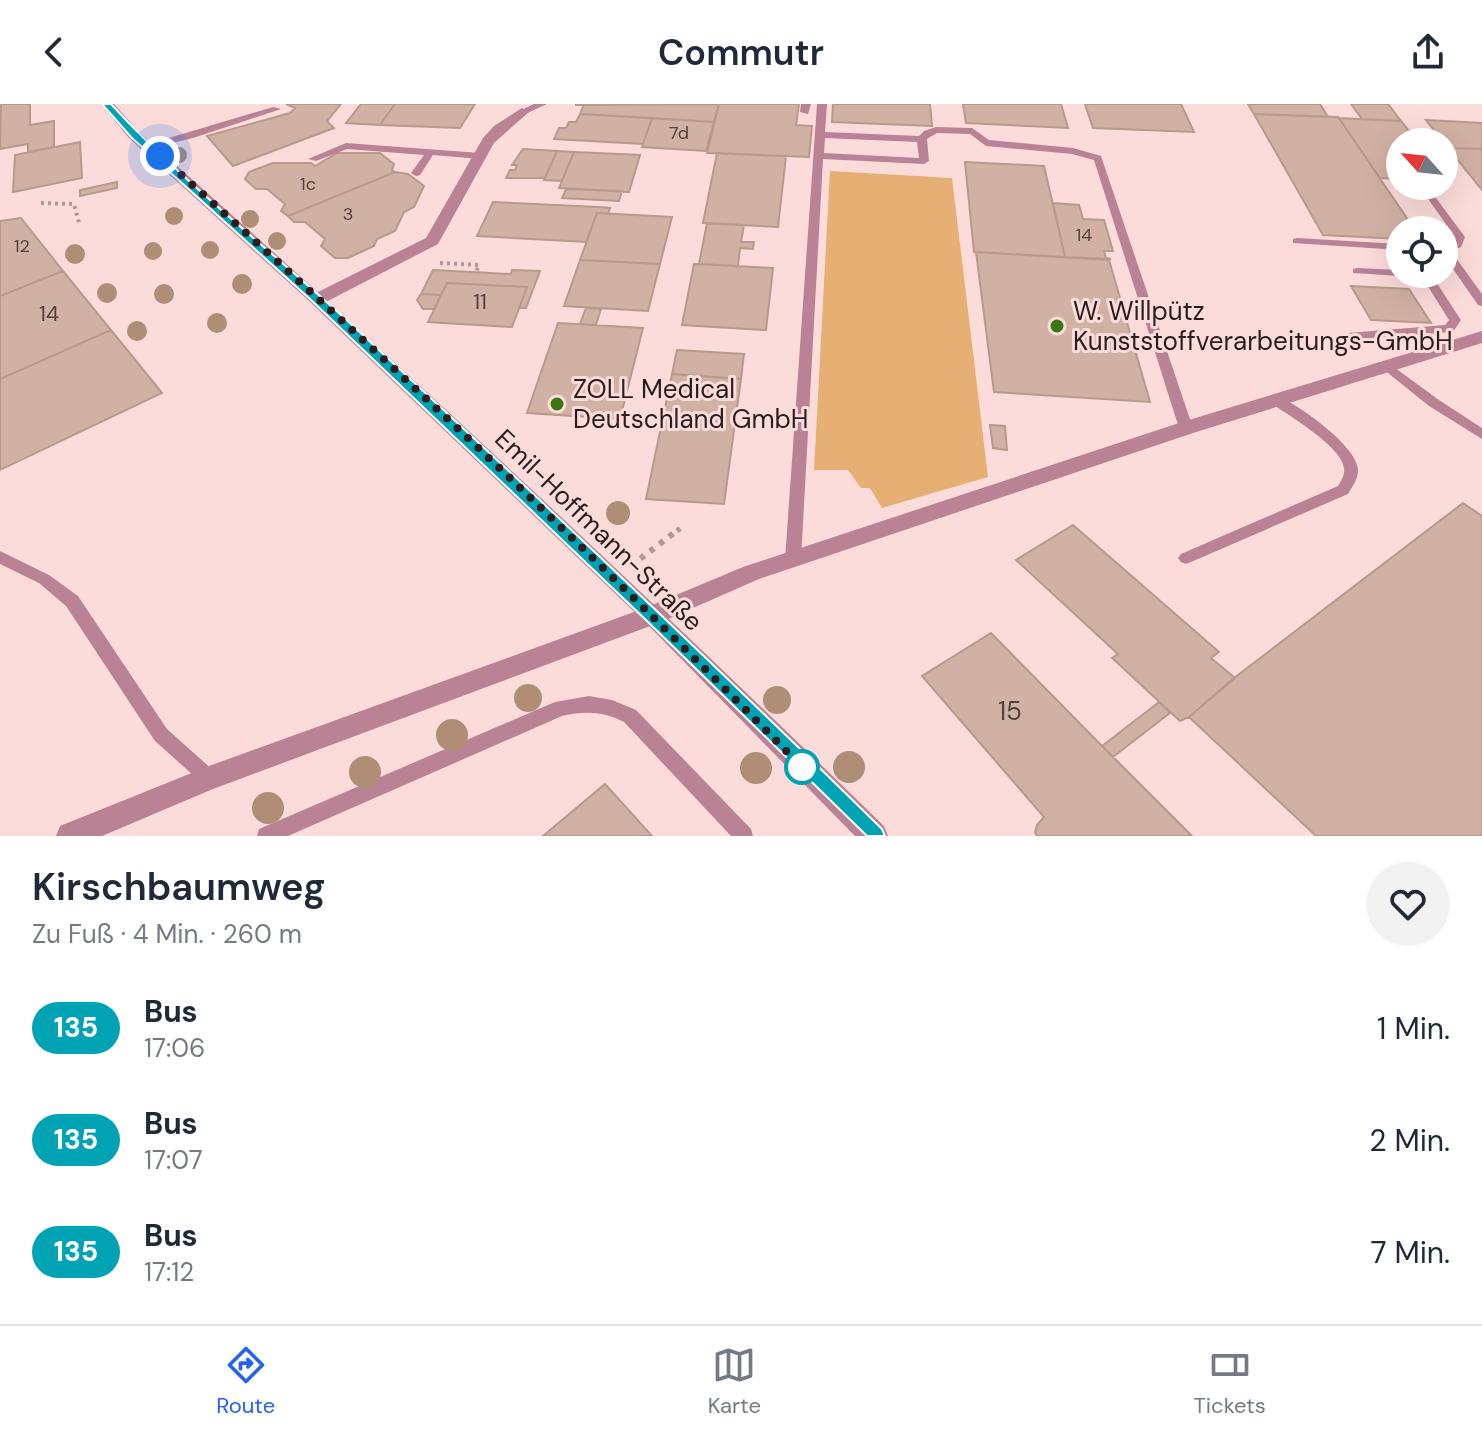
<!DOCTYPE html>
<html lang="de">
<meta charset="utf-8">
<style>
body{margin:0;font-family:"DM Sans",sans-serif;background:#f2f2f3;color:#1f2937;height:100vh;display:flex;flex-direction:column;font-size:30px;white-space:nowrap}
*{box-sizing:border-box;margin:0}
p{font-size:26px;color:#747a83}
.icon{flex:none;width:44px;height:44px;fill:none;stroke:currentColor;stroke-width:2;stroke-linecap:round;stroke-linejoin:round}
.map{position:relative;height:732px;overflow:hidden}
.drawer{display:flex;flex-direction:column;background:#fff;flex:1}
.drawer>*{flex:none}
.badge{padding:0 16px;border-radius:26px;font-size:28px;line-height:52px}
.needle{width:52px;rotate:297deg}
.tools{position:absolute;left:1386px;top:24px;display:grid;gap:16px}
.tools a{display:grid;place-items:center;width:72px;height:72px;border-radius:50%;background:#fff;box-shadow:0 8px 32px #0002;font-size:40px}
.you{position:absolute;width:40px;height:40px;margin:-20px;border:6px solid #fff;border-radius:50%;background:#1a73e8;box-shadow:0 0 0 12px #1a73e833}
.map>.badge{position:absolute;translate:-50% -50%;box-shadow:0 0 0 4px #fff}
.round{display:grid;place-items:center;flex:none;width:84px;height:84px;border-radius:42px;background:#f2f2f3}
.overview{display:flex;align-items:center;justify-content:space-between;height:136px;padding:0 32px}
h1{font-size:38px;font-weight:600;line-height:60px}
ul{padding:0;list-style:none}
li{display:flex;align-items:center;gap:24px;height:112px;padding:0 32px}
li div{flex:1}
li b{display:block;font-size:30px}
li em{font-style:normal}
li .badge{min-width:88px;font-weight:700;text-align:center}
header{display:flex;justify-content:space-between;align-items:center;height:104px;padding:0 32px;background:#fff;font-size:36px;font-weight:600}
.dock{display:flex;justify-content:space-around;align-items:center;height:112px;border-top:2px solid #e0e1e3;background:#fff;font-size:22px;color:#747a83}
.dock a{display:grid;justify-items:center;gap:4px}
.dock .active{color:#2563eb}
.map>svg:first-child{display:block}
.green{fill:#e6af74}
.building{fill:#d1b1a3;stroke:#b9998c;stroke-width:2}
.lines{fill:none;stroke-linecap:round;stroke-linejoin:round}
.path-far2{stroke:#b19897;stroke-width:4;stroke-dasharray:3 4;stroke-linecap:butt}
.path-far1{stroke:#b19897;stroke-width:5;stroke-dasharray:4 6;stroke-linecap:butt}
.path{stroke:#b19897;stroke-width:6;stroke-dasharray:5 7;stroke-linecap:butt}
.service{fill:#ba8395;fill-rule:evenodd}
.minor{fill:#ba8395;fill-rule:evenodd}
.tertiary{fill:#ba8395;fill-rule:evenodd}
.tree{fill:#b08d75}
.line{fill:#00a3b4;stroke:#fff;stroke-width:2}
.walk{stroke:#2b1d1d;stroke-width:8;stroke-dasharray:0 14.4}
.poi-dot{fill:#3a7712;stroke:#fbdcdb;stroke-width:3}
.stop-dot{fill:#fff;stroke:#00a3b4;stroke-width:4}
.labels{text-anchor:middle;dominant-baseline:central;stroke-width:6;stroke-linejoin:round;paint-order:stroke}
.far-number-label{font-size:18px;fill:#54423e}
.number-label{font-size:22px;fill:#54423e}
.poi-label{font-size:26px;fill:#2b1d1d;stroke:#fbdcdb;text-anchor:start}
.street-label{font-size:26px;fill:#2b1d1d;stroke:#fbdcdb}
.near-number-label{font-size:26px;fill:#54423e}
</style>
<header><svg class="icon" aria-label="back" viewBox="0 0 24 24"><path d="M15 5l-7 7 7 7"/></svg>Commutr<svg class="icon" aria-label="share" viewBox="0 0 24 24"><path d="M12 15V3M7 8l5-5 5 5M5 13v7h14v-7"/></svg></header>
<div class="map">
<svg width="1482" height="732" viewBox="0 0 1482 732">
<rect width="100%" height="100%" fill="#fbdcdb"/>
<path class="green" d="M830 67 952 74 988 373 882 404 870 384H861L848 366H814Z"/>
<path class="building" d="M1 0H30V21L54 17V43L28 48V40L0 45Z
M286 0H341L327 17 334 24 233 62 207 32 290 9 295 4Z
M361 0H395L380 21 346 19Z
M395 0H475L460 24 380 21Z
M719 0H799L796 21 812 22 809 53 707 49Z
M719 0 714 18 580 10 584 1H575Z
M833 0H930L932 22 832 18Z
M963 0H1061L1068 24 966 19Z
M1085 0H1181L1194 28 1093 24Z
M1248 0H1320L1328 13 1254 10Z
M1351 0H1388L1401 17 1362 15Z
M580 10 652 14 643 40 554 35 559 24H566L569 18H576Z
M1254 10 1338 13 1409 117 1415 118 1421 126H1400V135L1323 131Z
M652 14 714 18 706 47 642 43Z
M1339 14 1401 17 1418 38H1400V75L1380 74Z
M1426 16 1482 19V45L1448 44Z
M80 38 82 74 13 88 15 51Z
M1448 44 1482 45V86Z
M523 45 557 47 545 74H506L510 66H515L517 61H512Z
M557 47 574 48 562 77 544 76Z
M574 48 640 51 629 88 559 84Z
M337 49H380L394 60 392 66 395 68 288 112 281 107 285 100 267 85H256L245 75 249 68 273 59H311L315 62Z
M717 49 786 52 778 123 703 119Z
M965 58 1044 62 1065 153 974 148Z
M395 68 408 70 424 82 414 103 404 108 395 127 377 135 374 142 348 154H335L321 142 325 135 305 118H294L288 112Z
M117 78V84L80 92V86Z
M566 85 622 87 619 97 562 94Z
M493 98 598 103 610 104 608 110 597 109 586 138 477 132Z
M1053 99 1079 101 1083 115 1104 116 1113 147H1104L1106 154 1111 155 1065 153Z
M597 109 672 113 660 160 580 156Z
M21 114 63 167 0 192V117Z
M707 119 744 121 741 138H754L753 145 740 144 738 162 699 160Z
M976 148 1109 156 1150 298 994 288Z
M580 156 660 160 648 207 564 202Z
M694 160 773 164 766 226 682 221Z
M433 166 511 170 512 166 540 167 526 204H519L527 183 447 179 441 191 421 190Z
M63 167 111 226 0 275V192Z
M447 179 527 183 512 223 428 218Z
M1351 182 1409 185 1431 219 1371 216Z
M421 190 441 191 434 205H423L417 196Z
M586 204 601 205 596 221 580 220Z
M558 219 643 224 620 315 527 309Z
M111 226 162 289 0 366V275Z
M677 246 744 250 741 275 672 270Z
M672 270 741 275 724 400 646 395Z
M990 321 1005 322 1007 346 993 344Z
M1463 399 1482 412V732H1316L1189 613 1234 574Z
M1073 421 1219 548 1211 554 1235 574 1189 613 1180 617 1112 554 1118 550 1016 456Z
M991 529 1102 642 1192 732H1038L1035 729 1037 721 1044 713 922 572Z
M1159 598 1170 609 1113 653 1102 642Z
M605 680 652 732H543Z"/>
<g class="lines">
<path class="path-far2" d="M41 99 74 100 79 119
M440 159 479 161 476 168"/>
<path class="path-far1" d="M677 427 681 424"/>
<path class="path" d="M631 462 679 425"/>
<path class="service" d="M534 0H547L525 10 517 8Z
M801 0H811L808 10 800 8Z
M817 0H827L825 28 919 32 924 27 936 23 972 24 989 36 1073 44 1101 52 1193 324 1191 327 1186 329 1179 324 1094 56 1072 50 986 42 970 30 937 29 927 35 929 57 924 60 823 55 801 456 798 460 793 462 788 460 785 456ZM825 34 917 38 919 54 824 49Z
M273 3 281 5 193 34 147 45 142 42Z
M346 39 480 49 485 52 480 55 433 51 420 71 416 72 411 69 424 51 347 45 316 57 308 55Z
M1419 82H1427L1465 133 1461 143 1451 147 1482 190V202L1478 201 1444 152V142L1452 139 1455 133Z
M1297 134 1400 140V146L1293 139V135Z
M1357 164 1400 166V170H1405L1400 172 1353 169V165Z
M1415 170H1431L1459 213 1461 216 1453 228 1344 236 1342 233 1344 230 1348 229 1445 221 1449 216 1422 173Z
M1387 258 1439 296 1482 324V335L1429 302 1383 265 1381 262Z
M1277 292C1298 300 1359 343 1358 367 1358 375 1352 383 1348 390L1191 458 1186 460 1181 458 1178 454 1181 450 1338 382C1341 377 1345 371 1344 364 1342 343 1290 312 1272 300L1270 297Z
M0 447 49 471 78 492 167 625 215 668 218 674 215 680 209 683 203 680 155 637 66 502 39 479 0 460Z
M589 592 612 596 636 606 751 725 753 732H731L624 618C603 607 585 607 562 612L288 732H257L259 725 555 598Z"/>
<path class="minor" d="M522 4 529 8 494 39 438 140 324 199H312L310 195 312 191 426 134 483 34 494 22Z
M1482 227V239L1193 329 759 475 661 518 213 685 102 732H56L60 722 209 662 645 504 743 463 1179 319Z"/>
<path class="tertiary" d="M101 0H114L139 28C393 253 641 485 884 722L888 732H855L645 518 308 196 129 34Z"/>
</g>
<g class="tree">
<circle cx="179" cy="51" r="8"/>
<circle cx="174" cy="112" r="9"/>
<circle cx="250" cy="115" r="9"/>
<circle cx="277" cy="137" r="9"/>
<circle cx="210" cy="146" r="9"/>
<circle cx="153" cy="147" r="9"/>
<circle cx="75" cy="150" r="10"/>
<circle cx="242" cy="180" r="10"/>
<circle cx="107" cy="189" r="10"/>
<circle cx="164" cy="190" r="10"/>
<circle cx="217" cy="219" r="10"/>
<circle cx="137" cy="227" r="10"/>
<circle cx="618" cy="409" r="12"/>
<circle cx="528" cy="594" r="14"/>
<circle cx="777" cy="596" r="14"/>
<circle cx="452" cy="631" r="16"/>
<circle cx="849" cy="663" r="16"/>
<circle cx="756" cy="664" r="16"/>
<circle cx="365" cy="668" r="16"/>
<circle cx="268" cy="704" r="16"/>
</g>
<path class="line" d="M102 0H111C187 83 281 154 364 232 539 394 712 558 882 725L885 732H867L647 517 310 195 131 33Z"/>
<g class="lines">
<path class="walk" d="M160 52C381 248 596 452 802 663"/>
</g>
<g class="poi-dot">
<circle cx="1057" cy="222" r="8"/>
<circle cx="557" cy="300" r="8"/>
</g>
<circle class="stop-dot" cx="802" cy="663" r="16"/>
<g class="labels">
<g class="far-number-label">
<text x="679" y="29">7d</text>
<text x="308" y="80">1c</text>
<text x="348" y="110">3</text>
<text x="1084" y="131">14</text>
<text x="22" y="142">12</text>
</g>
<g class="number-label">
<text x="480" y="197">11</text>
<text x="49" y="209">14</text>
</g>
<g class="poi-label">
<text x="1073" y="207">W. Willpütz<tspan x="1073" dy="30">Kunststoffverarbeitungs-GmbH</tspan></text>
<text x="573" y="285">ZOLL Medical<tspan x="573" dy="30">Deutschland GmbH</tspan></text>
</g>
<g class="street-label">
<text transform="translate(599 426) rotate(44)">Emil-Hoffmann-Straße</text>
</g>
<g class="near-number-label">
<text x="1010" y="607">15</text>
</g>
</g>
</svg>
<div class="tools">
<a><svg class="needle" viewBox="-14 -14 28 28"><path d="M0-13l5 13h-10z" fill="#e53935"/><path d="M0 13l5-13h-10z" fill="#747a83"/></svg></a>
<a><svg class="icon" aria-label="locate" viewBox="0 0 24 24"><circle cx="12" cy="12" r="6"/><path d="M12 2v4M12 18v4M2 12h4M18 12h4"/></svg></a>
</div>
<div class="you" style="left:160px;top:52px"></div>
</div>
<section class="drawer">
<div class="overview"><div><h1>Kirschbaumweg</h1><p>Zu Fuß · 4 Min. · 260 m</p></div><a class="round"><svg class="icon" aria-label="heart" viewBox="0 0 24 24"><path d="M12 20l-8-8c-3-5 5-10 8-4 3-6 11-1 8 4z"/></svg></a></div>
<ul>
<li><span class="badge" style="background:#00a3b4;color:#fff">135</span><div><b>Bus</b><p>17:06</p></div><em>1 Min.</em></li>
<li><span class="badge" style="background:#00a3b4;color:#fff">135</span><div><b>Bus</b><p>17:07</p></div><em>2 Min.</em></li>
<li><span class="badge" style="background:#00a3b4;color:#fff">135</span><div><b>Bus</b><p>17:12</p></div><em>7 Min.</em></li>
</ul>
</section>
<nav class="dock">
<a class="active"><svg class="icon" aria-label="directions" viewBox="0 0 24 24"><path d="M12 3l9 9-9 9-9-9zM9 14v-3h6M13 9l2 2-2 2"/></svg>Route</a>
<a><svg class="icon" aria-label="map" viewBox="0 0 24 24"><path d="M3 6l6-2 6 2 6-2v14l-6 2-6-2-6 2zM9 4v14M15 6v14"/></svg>Karte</a>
<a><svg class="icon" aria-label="tickets" viewBox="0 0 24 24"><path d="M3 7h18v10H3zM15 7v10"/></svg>Tickets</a>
</nav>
